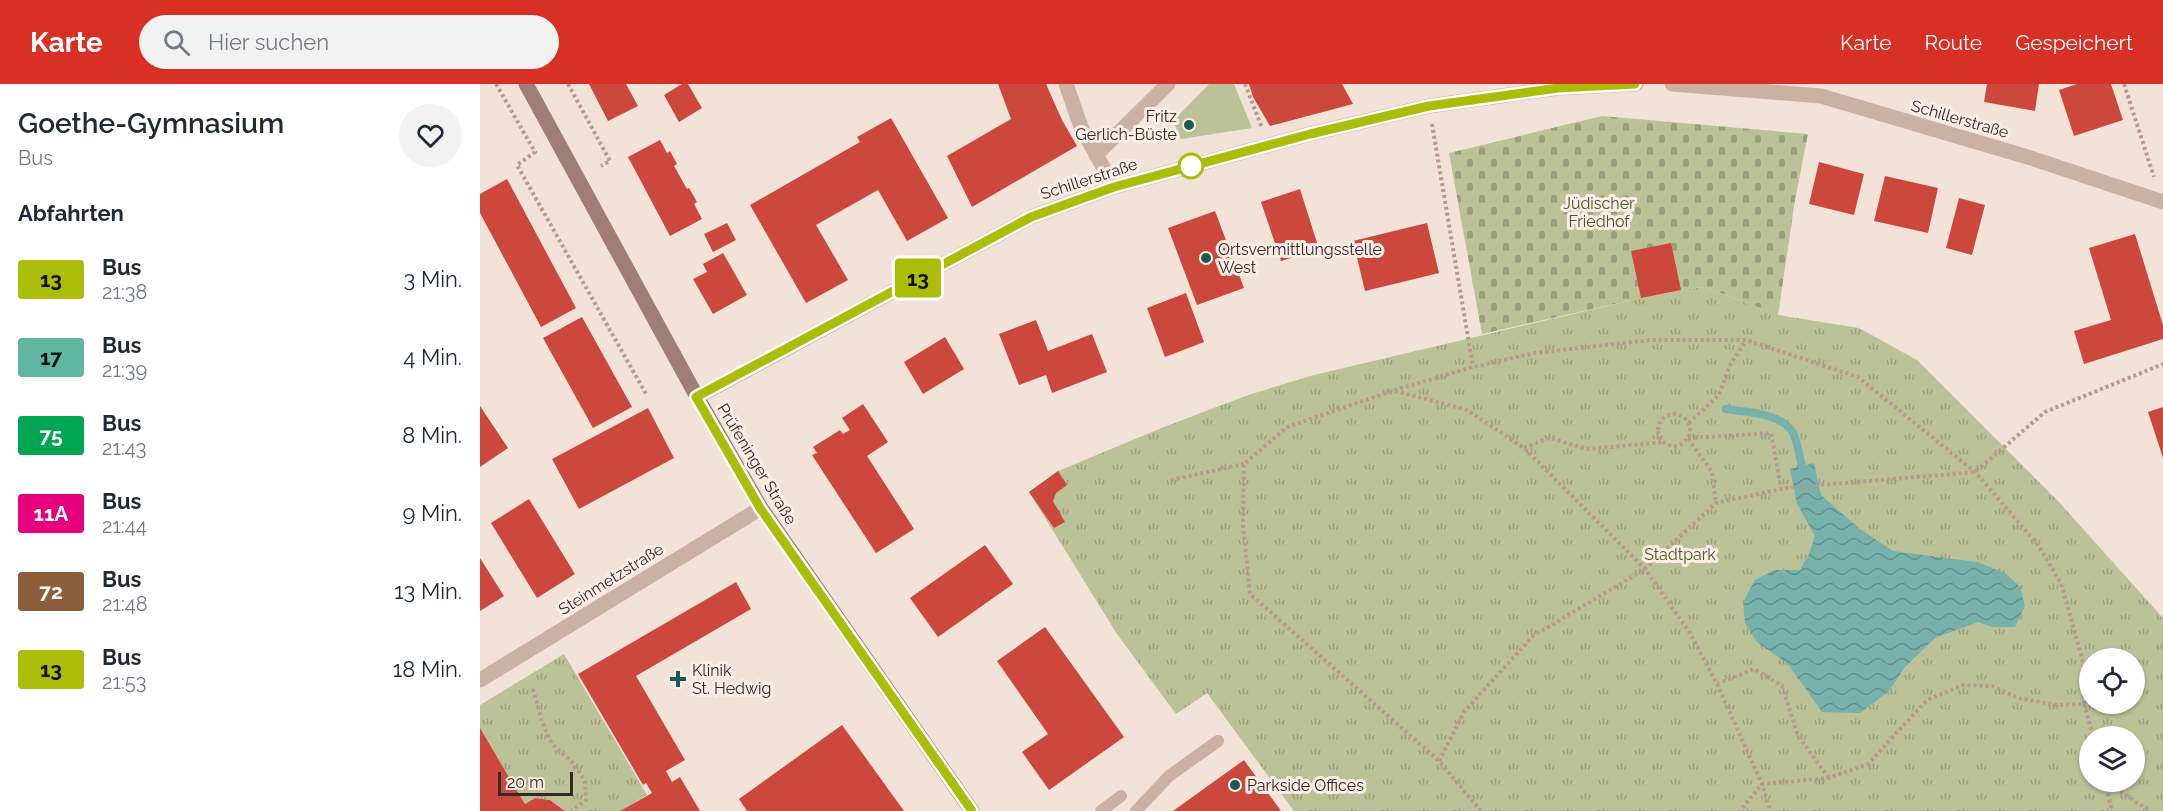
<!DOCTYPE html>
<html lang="de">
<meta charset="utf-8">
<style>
body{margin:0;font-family:Raleway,sans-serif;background:#f2f2f3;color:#1f2937;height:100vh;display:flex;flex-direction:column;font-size:22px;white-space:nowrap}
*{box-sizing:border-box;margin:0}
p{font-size:20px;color:#747a83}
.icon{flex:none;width:33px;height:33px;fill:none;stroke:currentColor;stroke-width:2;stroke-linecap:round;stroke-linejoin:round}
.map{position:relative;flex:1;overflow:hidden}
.side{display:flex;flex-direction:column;background:#fff;width:480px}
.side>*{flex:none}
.badge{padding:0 12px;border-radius:4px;font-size:21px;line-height:39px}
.fabs{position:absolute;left:1599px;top:564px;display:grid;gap:12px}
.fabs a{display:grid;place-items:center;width:66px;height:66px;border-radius:50%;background:#fff;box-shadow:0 2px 4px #0004;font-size:30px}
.scale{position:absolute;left:18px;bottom:15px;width:75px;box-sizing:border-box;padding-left:6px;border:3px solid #362826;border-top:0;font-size:16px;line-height:21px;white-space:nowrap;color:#362826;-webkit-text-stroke:4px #faede5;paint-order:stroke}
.map>.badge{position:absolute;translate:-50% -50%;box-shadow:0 0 0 3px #fff}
h2{padding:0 18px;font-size:22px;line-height:54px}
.round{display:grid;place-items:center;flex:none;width:63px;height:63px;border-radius:32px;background:#f2f2f3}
.overview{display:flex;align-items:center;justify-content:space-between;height:102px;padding:0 18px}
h1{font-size:28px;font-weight:600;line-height:45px}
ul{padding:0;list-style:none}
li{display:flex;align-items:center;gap:18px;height:78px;padding:0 18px}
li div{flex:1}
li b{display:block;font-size:22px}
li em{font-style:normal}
li .badge{min-width:66px;font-weight:700;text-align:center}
header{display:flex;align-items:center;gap:36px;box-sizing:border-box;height:84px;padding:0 30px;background:#d93025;color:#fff}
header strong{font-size:28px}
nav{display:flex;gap:33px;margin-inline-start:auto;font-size:21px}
.search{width:420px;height:54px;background:#f2f2f3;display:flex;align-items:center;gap:15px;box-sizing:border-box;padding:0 21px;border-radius:33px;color:#747a83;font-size:22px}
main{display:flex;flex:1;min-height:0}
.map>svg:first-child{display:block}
.grass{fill:#bbc298}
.cemetery{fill:url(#cemetery-stones)}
.park{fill:url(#park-tufts);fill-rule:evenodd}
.water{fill:url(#water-waves)}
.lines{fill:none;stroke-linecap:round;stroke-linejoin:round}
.stream{stroke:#76b1ab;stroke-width:8}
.building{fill:#cd483c}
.path{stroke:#b7998e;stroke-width:4;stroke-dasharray:3 3;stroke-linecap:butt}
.lane{stroke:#cbb0a4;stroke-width:12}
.street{stroke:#cbb0a4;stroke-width:15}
.secondary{stroke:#9f7e75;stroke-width:15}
.line-casing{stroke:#fff;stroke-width:14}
.line{stroke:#abbd09;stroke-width:9}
.poi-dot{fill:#195a54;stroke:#faede5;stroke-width:2}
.stop-dot{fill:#fff;stroke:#abbd09;stroke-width:3}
.labels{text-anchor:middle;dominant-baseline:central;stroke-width:6;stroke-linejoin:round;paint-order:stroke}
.poi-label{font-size:16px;fill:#362826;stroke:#faede5;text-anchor:start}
.street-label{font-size:16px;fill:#362826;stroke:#faede5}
.park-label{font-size:16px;fill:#4c5628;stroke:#faede5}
</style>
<header>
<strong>Karte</strong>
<div class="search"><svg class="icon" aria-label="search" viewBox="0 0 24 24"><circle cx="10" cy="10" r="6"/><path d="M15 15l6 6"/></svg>Hier suchen</div>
<nav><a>Karte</a><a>Route</a><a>Gespeichert</a></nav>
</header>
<main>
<section class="side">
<div class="overview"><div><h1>Goethe-Gymnasium</h1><p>Bus</p></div><a class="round"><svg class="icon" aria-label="heart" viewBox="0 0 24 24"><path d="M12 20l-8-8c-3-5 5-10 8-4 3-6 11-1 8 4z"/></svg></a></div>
<h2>Abfahrten</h2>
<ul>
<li><span class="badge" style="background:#abbd09;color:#111">13</span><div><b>Bus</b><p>21:38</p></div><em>3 Min.</em></li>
<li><span class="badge" style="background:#5fb7a1;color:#111">17</span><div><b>Bus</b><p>21:39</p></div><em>4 Min.</em></li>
<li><span class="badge" style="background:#00a651;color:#fff">75</span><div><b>Bus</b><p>21:43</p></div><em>8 Min.</em></li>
<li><span class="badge" style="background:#e6007e;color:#fff">11A</span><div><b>Bus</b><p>21:44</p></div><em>9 Min.</em></li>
<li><span class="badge" style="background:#8b5e3c;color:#fff">72</span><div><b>Bus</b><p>21:48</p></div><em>13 Min.</em></li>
<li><span class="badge" style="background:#abbd09;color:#111">13</span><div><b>Bus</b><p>21:53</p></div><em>18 Min.</em></li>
</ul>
</section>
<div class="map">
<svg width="1683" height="727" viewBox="0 0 1683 727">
<defs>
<pattern id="cemetery-stones" width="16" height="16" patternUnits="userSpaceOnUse" patternTransform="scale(1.5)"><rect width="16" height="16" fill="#bbc298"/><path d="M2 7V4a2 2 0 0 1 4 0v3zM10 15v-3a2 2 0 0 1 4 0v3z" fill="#999e7c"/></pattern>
<pattern id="park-tufts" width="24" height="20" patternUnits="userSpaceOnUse" patternTransform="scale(1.5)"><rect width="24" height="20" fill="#bbc298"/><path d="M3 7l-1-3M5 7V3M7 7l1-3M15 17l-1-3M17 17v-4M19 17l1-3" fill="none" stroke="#999e7c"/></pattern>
<pattern id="water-waves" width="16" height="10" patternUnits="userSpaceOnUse" patternTransform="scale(1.5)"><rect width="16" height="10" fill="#76b1ab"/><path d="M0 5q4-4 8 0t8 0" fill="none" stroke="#62908b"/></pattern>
</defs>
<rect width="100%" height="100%" fill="#f3e2d8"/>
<path class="grass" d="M729 0H754L772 44 701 55 693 37Z"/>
<path class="cemetery" d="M1122 32 1328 50 1315 116 1298 231 1225 203 1201 206 1161 214 1002 250 969 69Z"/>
<path class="park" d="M1225 203 1298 231 1379 244 1437 276 1578 417 1683 534V727H814L727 609 696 630 637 550 549 408 578 387 684 343 768 311 834 291 1161 214 1201 206ZM1610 574H1654V620H1610ZM1610 652H1654V698H1610Z
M84 570 167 711 140 727H85L70 716 55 714 45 720 0 644V621Z"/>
<path class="water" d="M1334 379 1341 411 1380 445 1413 467 1497 478 1525 489 1540 503 1545 522 1535 543H1512L1498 538 1455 554 1425 583 1409 607 1380 629 1342 628 1308 580 1277 558 1265 539 1263 518 1275 496 1294 486H1320L1329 470 1335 452 1317 420 1310 385Z"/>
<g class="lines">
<path class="stream" d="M1246 325C1266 328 1302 329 1313 349 1318 359 1319 372 1322 382"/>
</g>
<path class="building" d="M109 0H146L158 22 128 37Z
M202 0H208L222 24 199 38 184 11Z
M518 0H566L582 36 597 62 492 123 467 72 531 35Z
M769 0H862L873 20 790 42 773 13Z
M1507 0H1559L1555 27 1504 18Z
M1597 0H1631L1643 36 1594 52 1579 6Z
M411 34 468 134 427 157 398 106 336 141 368 196 326 219 270 121 380 58 377 53Z
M180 56 187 69 190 67 197 80 194 82 207 105 209 104 217 118 214 120 222 135 190 152 148 73Z
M1339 78 1384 90 1374 131 1329 120Z
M1405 92 1458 104 1448 149 1394 137Z
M27 95 96 224 61 243 0 129V110Z
M820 105 839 165 801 177 781 118Z
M1479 114 1505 121 1492 171 1466 164Z
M735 127 764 204 717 221 688 144Z
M247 139 256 156 233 168 224 150Z
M947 139 959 189 885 207 873 157Z
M1655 150 1683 241V255L1604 280 1594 247 1631 236 1609 164Z
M1191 159 1201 206 1161 214 1151 167Z
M243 169 267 211 233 230 213 195 227 188 223 180Z
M706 209 724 258 685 273 667 224Z
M102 233 152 323 113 344 63 254Z
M556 236 568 267 612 250 627 288 572 309 566 291 539 301 519 250Z
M465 253 484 285 443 310 424 278Z
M383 320 408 358 387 372 434 445 396 469 332 371 337 369 333 363 360 346 363 350 370 346 362 334Z
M0 322 28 364 0 383Z
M1683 323V374L1668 328Z
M168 324 194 374 99 425 72 375Z
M578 387 587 401 576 409 573 417 585 438 574 444 549 408Z
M49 415 95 490 57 514 11 439Z
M505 461 533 500 458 553 430 514Z
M0 474 24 512 0 527Z
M256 498 271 525 156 592 205 676 186 687 192 698 200 693 220 727H140L172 709 166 699 163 701 98 590Z
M565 543 644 653 569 706 542 668 568 650 517 577Z
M362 641 424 727H267L259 715Z
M0 644 45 720 55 714 70 716 85 727H0Z
M764 676 801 727H693Z"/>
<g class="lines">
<path class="path" d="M16 0 55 68 37 81 166 310
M88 0 130 77 121 82
M765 0 782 44
M1644 0 1674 93
M952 40 993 283
M915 307 987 326 1044 364 1165 485 1210 549 1237 600 1282 700 1290 727
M1178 346a16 16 0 1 1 32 0a16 16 0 1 1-32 0Z
M1209 339 1239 311 1250 281 1266 257
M1208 354 1291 349 1301 404
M1208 355 1232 388 1236 419
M1044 364 1069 354 1108 365 1185 358
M691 396 764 380
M1237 600 1274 585 1302 602 1318 652 1349 694
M53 605 62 638 72 660 96 682 105 698 106 716 91 727
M1604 620 1613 652
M959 677 984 628 1053 552 1165 485 1236 419 1306 404 1495 388 1565 328 1683 280
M1625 698 1670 727
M1625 698 1632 727
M1001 727 959 677 770 510 763 441 764 380 807 343 915 306 993 283 1055 269 1170 256H1266L1378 293 1495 388 1558 461 1581 499 1605 585 1604 620 1577 621 1538 614 1512 602 1483 601 1447 616 1388 680 1349 694 1282 700 1260 727"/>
<path class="lane" d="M621 727 641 712
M656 727 689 692 738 657"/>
<path class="street" d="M586 0 601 43 634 103
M1192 0 1341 12 1551 74 1683 118
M616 71 688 0
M217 313 551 133 634 103 830 50 949 22 1078 4 1156 0
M0 596 281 424"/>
<path class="secondary" d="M46 0 217 313 281 424 492 727"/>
</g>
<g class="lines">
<defs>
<path id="line" d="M492 727 280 424 216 313 551 133 634 103 830 50 949 22 1078 4 1155 0"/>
</defs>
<use href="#line" class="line-casing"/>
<use href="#line" class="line"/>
</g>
<g class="poi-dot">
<circle cx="709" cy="41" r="6"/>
<circle cx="726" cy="174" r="6"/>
<path d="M195 586h6v6h6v6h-6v6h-6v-6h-6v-6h6z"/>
<circle cx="755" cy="701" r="6"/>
</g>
<circle class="stop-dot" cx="711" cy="82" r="12"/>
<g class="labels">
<g class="poi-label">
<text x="697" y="32" text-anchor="end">Fritz<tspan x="697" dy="18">Gerlich-Büste</tspan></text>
<text x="738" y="165">Ortsvermittlungsstelle<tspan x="738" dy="18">West</tspan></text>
<text x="212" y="586">Klinik<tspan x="212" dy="18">St. Hedwig</tspan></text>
<text x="767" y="701">Parkside Offices</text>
</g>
<g class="street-label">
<text transform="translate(1480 35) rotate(16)">Schillerstraße</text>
<text transform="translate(609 95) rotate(-18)">Schillerstraße</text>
<text transform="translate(277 380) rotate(59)">Prüfeninger Straße</text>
<text transform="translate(131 495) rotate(-32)">Steinmetzstraße</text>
</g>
<g class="park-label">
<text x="1119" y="119">Jüdischer<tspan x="1119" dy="18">Friedhof</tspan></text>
<text x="1200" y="470">Stadtpark</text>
</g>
</g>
</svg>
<div class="fabs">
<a><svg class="icon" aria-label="locate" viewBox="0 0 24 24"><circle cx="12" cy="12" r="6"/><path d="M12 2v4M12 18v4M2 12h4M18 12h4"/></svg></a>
<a><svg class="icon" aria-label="layers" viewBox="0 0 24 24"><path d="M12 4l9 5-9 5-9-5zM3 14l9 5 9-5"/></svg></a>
</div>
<div class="scale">20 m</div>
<b class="badge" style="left:438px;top:194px;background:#abbd09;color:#111">13</b>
</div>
</main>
